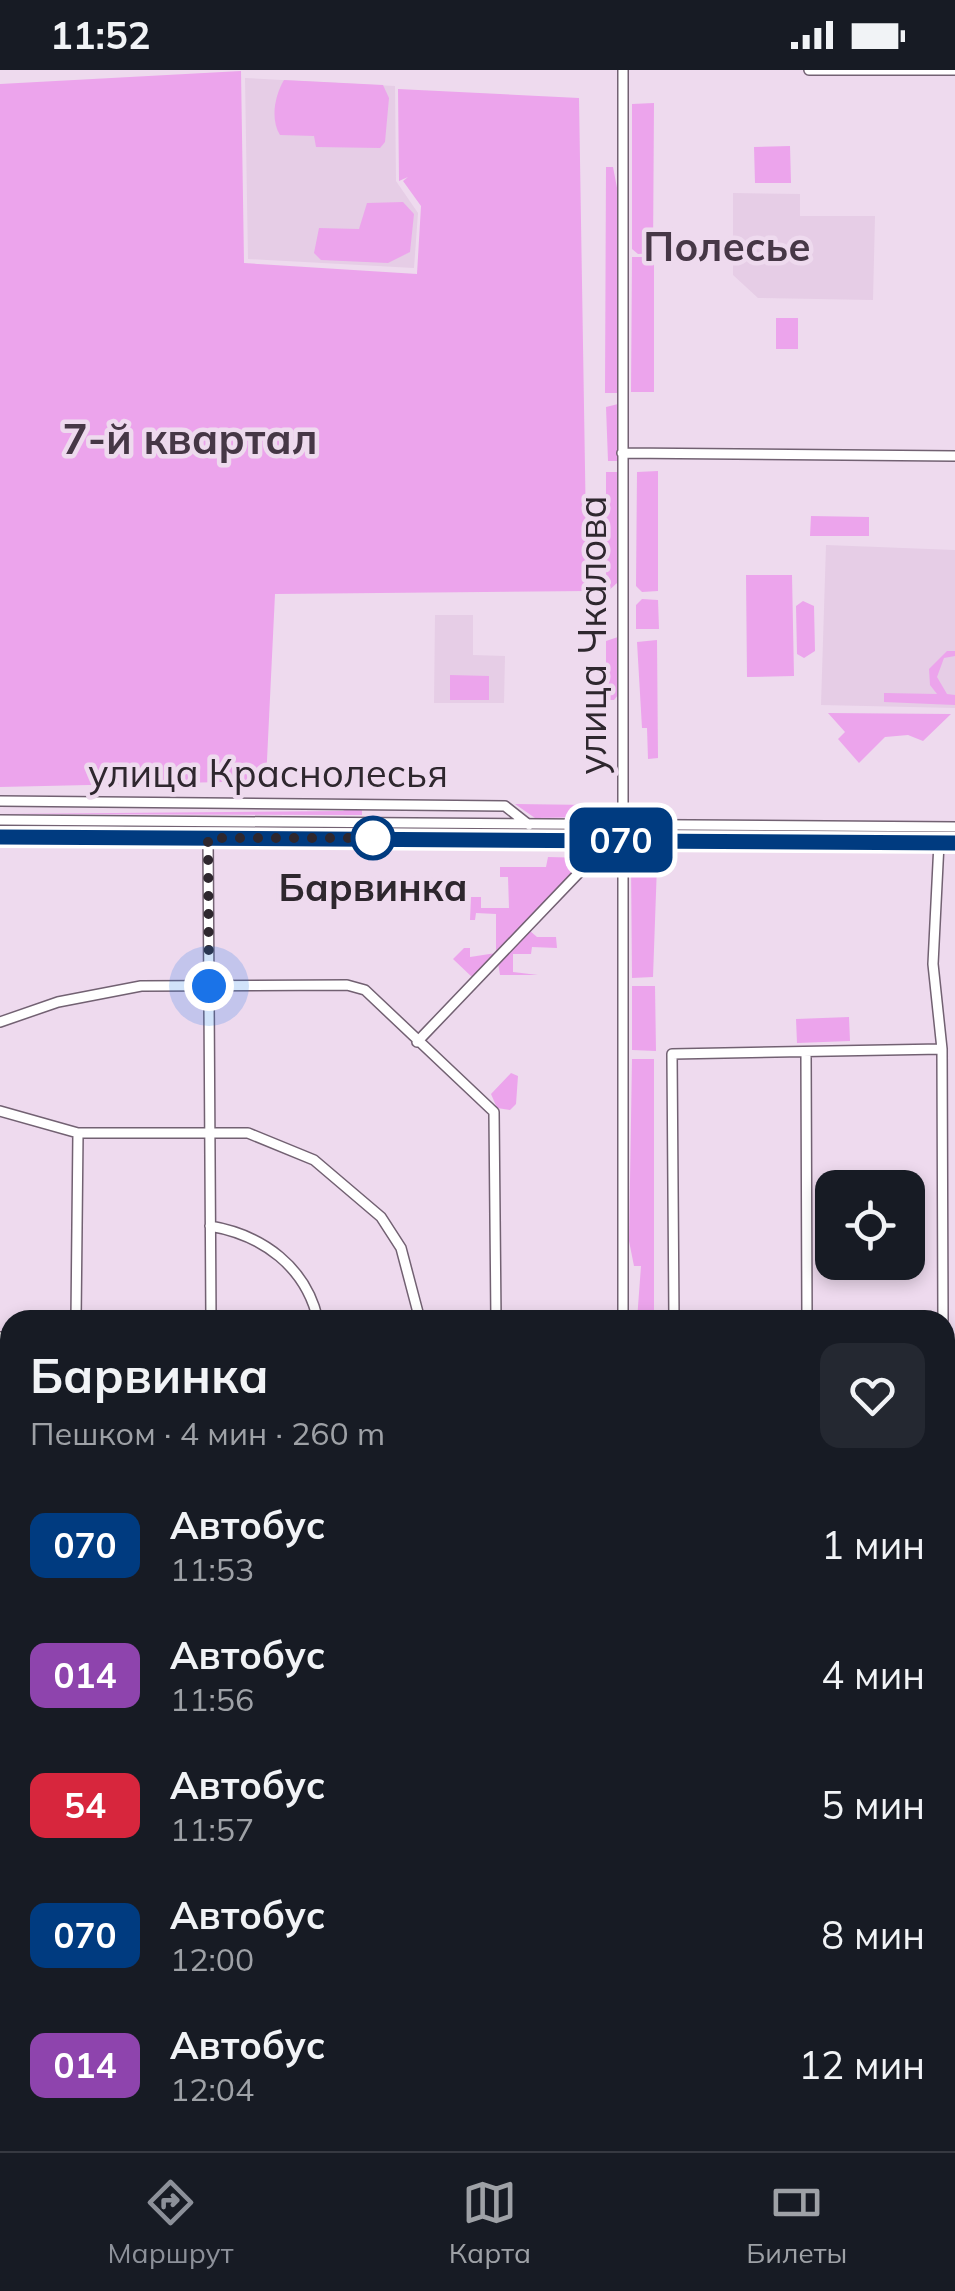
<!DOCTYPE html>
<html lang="ru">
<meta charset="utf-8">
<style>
body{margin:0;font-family:Mulish,sans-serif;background:#242831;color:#f1f3f6;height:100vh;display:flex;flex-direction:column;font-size:38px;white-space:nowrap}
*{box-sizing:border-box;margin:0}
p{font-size:32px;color:#9ea1a6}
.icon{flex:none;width:55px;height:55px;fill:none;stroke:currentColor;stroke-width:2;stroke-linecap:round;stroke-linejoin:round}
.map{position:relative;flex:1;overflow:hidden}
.sheet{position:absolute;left:0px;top:1240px;width:955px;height:842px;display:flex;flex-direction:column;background:#171b24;border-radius:30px 30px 0 0;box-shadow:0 5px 15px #0003}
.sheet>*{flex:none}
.badge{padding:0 20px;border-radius:15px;font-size:35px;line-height:65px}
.buttons{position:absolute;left:815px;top:1100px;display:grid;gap:20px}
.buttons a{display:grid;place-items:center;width:110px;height:110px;border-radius:20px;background:#171b24;box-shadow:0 5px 15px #0003;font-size:50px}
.you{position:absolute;width:50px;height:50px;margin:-25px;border:8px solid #fff;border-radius:50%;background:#1a73e8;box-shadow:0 0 0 15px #1a73e833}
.map>.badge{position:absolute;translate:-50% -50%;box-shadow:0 0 0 5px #fff}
.round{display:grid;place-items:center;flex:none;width:105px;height:105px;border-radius:20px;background:#242831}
.summary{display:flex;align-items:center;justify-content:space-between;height:170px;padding:0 30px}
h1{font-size:48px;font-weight:700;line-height:75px}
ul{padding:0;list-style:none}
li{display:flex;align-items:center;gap:30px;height:130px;padding:0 30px}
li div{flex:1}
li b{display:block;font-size:38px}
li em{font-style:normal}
li .badge{min-width:110px;font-weight:700;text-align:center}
.status{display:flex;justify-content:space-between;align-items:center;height:70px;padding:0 50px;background:#171b24;direction:ltr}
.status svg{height:28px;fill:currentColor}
.tabs{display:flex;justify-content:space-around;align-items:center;height:140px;border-top:2px solid #363941;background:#171b24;font-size:28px;color:#9ea1a6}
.tabs a{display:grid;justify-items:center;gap:5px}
.tabs .selected{color:#8c9099}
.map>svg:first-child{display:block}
.built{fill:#e6cde6}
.green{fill:#eca4ec}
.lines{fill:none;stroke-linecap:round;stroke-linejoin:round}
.minor-casing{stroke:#726172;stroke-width:12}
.major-casing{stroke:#726172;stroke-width:15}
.minor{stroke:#fff;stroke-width:9}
.major{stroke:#fff;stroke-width:11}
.line-casing{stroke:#fff;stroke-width:22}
.line{stroke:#003b80;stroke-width:15}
.walk{stroke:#2e272e;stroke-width:10;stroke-dasharray:0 18}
.stop-dot{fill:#fff;stroke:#003b80;stroke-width:5}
.labels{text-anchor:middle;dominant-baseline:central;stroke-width:9;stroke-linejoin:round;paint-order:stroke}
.street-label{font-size:38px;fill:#2e272e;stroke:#eedaee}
.stop-label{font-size:38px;font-weight:bold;fill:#2e272e;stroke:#eedaee}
.neighbourhood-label{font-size:40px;font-weight:bold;fill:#463746;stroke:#eedaee}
.quarter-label{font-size:42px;font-weight:bold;fill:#463746;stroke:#eedaee}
</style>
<div class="status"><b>11:52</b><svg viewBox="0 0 49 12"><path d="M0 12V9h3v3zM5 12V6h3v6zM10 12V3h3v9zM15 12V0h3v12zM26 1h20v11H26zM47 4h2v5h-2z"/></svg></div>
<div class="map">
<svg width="955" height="2081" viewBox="0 0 955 2081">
<rect width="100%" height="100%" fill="#eedaee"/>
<path class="built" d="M245 8 395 16 396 111 418 143 414 198 248 189Z
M733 123 800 124V146H875L873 230 758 228 733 205Z
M826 475 955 480V638L821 635Z
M435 545H473V585L505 586 504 633H434Z"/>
<path class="green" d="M241 1 244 193 417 204 421 136 403 111 408 107 399 111 398 19 579 28 587 521 275 524 266 711 0 717V14Z
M284 10 383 15 389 28 385 72 380 78 316 77 314 66 280 65C270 49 275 25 284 10Z
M654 33 653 183 638 184 632 179V34Z
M790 76 791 113H755L754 77Z
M606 97H613L618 123 617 323H605Z
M403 132 414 144 410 182 388 193 321 190 314 183 319 158 359 159 367 133Z
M632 187H654V322H631Z
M776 248H798V279H776Z
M618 334 617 391H608L606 337Z
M658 401V521L642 522 636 516 637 402Z
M606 402H617V513L606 523Z
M811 446 869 447V466H810Z
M746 505H792L794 606 747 607Z
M642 529 658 530 659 559H636V535Z
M803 531 814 536 815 581 804 588 797 584 796 536Z
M618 567V625L614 630H606V571Z
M657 570 658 688 648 689 647 658H642L637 572Z
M947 581H955V586L944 588 937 607 947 624 955 625V635L884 632V623L937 624 930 615 929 599Z
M450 605 489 606V630H450Z
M828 643 951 644 923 671 908 665 885 667 859 693 838 669 845 662Z
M515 734 591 735 590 747 535 748Z
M348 737H362V745L0 744 343 741Z
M548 787 587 788 473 908 453 889 464 878H470V887L496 883V844L476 843 475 850H470L471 827H481V838H509L508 807H500V797H546Z
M631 794 657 795 653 907 632 908Z
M530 861 537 867H556L557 878 532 877 531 884H513V902L538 905H500L498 893Z
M632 916H655L656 981 632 980Z
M849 947 850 971 797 973 796 949Z
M632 989H654V1250H637L641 1196H634L629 1171Z
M511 1003 518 1006 516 1034 510 1040 497 1038 491 1024Z
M0 1939H10V2072H341V2081H0Z
M346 2073 568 2072V2081H346Z"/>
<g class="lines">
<defs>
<path id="minor" d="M623 0V1250
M809 0H955
M622 383 955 386
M0 731 505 736 529 755
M0 750 955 757
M0 767 955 773
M208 768 211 1250
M939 773 933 894 942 979 943 1250
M0 952 58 932 141 916 347 915 365 920 494 1042 496 1250
M417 972 594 787
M806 983 807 1250
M0 1041 78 1063H248L314 1090 381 1147 401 1178 420 1250
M210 1156C263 1165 306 1197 318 1250
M76 1250 78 1063
M674 1250 672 984 942 979
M0 1267H10
M0 1503 10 1498
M0 1568 10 1576
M945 1726H955
M945 1765H955
M0 1774H10
M945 1829H955
M0 1830H10
M0 1928H10
M616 2081V2072
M633 2081V2072"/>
<path id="major" d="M945 1793 955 1792
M0 1797H10
M945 1812H955
M0 1815H10"/>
</defs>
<use href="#minor" class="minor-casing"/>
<use href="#major" class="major-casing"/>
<use href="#minor" class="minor"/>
<use href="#major" class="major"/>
</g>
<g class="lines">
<defs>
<path id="line" d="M0 767 955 773"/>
</defs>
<use href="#line" class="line-casing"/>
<use href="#line" class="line"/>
<path class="walk" d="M209 916 208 768H373"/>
</g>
<circle class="stop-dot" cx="373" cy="768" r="20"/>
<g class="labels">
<g class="street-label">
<text transform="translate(592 565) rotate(-90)">улица Чкалова</text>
<text x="268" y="703">улица Краснолесья</text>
</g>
<g class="stop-label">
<text x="373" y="817">Барвинка</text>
</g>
<g class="neighbourhood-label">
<text x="727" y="176">Полесье</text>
</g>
<g class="quarter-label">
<text x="190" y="368">7-й квартал</text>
</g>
</g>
</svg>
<div class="buttons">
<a><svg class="icon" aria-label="locate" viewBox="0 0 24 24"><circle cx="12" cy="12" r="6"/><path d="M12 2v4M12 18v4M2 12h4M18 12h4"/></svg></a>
</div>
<div class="you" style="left:209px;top:916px"></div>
<b class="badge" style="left:621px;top:770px;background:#003b80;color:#fff">070</b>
<section class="sheet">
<div class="summary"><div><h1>Барвинка</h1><p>Пешком · 4 мин · 260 m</p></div><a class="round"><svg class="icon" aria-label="heart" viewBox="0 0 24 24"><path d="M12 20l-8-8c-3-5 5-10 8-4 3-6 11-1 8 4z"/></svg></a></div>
<ul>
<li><span class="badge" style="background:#003b80;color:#fff">070</span><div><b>Автобус</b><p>11:53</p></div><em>1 мин</em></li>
<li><span class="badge" style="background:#8e44ad;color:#fff">014</span><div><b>Автобус</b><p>11:56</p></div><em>4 мин</em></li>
<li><span class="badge" style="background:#d7263d;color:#fff">54</span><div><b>Автобус</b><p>11:57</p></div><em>5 мин</em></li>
<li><span class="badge" style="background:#003b80;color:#fff">070</span><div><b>Автобус</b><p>12:00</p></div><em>8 мин</em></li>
<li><span class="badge" style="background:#8e44ad;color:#fff">014</span><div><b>Автобус</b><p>12:04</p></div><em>12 мин</em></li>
</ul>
</section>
</div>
<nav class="tabs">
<a class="selected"><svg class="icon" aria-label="directions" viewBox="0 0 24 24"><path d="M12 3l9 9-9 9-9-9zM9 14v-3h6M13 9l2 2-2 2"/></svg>Маршрут</a>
<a><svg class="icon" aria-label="map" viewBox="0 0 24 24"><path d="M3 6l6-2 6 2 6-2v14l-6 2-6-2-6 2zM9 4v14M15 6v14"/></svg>Карта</a>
<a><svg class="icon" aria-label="tickets" viewBox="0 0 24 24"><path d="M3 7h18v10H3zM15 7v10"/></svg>Билеты</a>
</nav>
